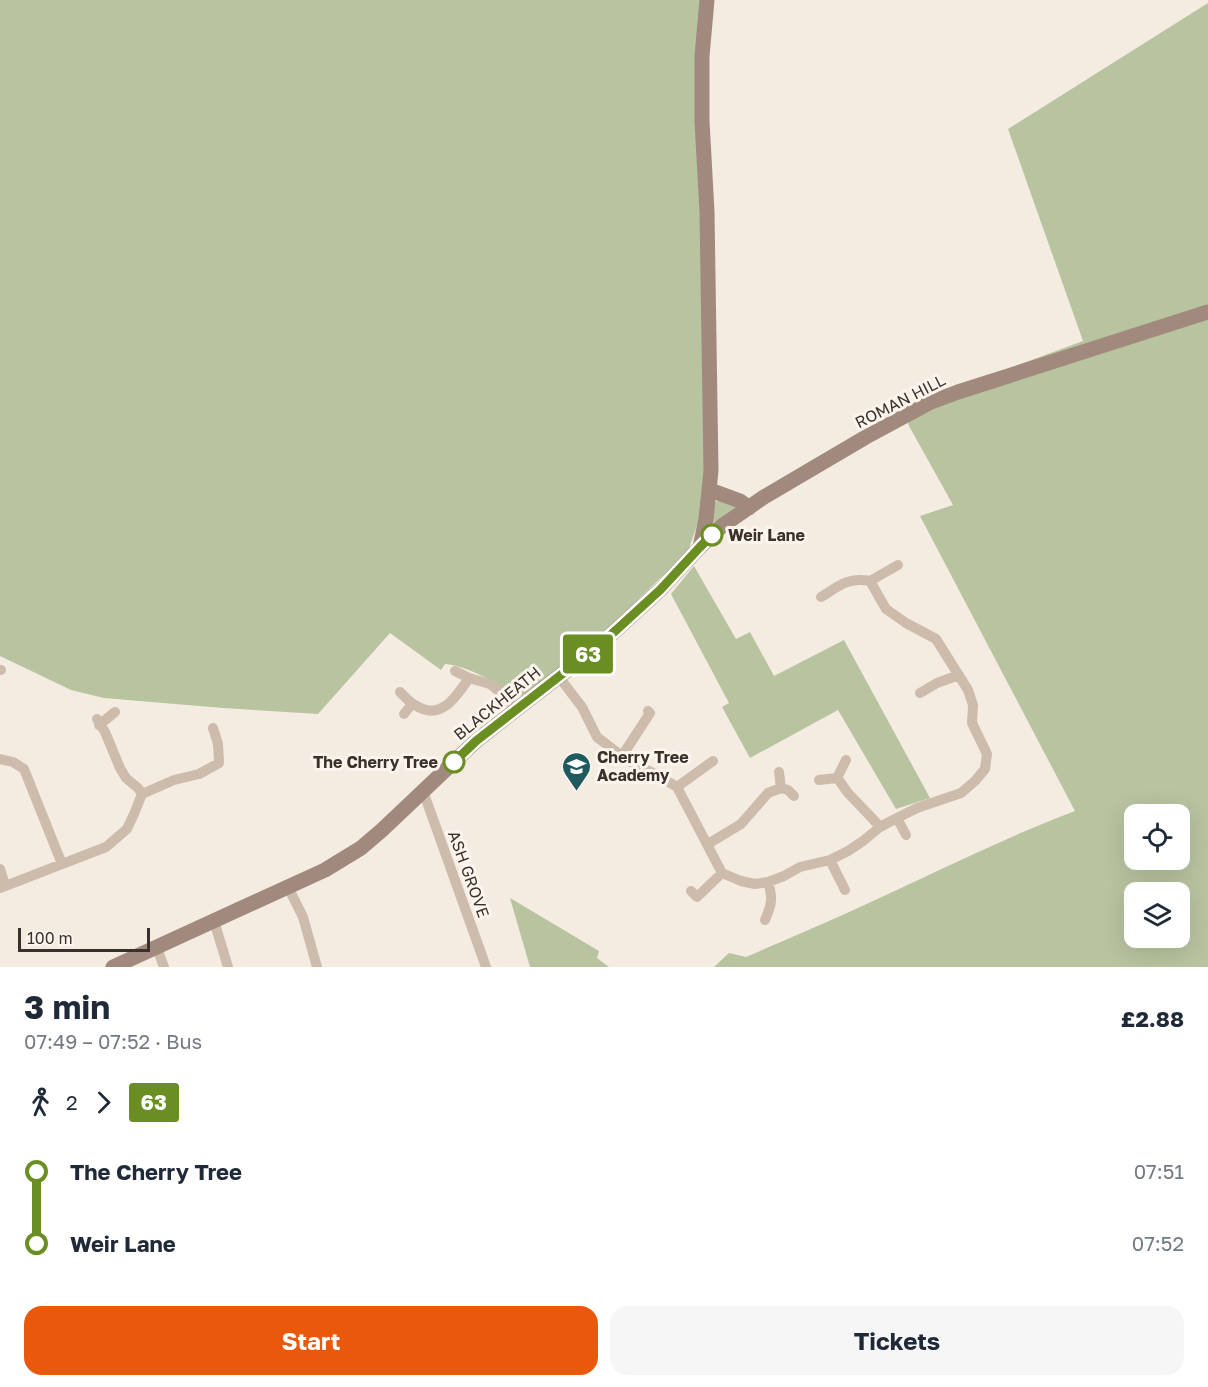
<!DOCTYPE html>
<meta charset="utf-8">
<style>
body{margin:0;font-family:"Golos Text",sans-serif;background:#f6f6f7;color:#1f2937;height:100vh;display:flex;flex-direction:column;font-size:22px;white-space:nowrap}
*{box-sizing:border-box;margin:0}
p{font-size:20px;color:#747a83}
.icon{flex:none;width:33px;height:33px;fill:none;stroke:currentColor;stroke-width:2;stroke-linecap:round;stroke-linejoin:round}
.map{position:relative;height:967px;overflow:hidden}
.sheet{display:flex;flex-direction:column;background:#fff;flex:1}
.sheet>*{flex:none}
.badge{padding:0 12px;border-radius:4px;font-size:21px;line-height:39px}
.controls{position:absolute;left:1124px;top:804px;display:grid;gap:12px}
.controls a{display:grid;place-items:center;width:66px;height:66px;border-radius:12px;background:#fff;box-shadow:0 6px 24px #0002;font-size:30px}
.scale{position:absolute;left:18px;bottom:15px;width:132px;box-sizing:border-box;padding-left:6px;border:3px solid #3b302b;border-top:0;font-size:16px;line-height:21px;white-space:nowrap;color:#3b302b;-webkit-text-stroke:4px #fbf5ee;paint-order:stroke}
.map>.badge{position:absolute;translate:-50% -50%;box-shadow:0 0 0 3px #fff}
.legs{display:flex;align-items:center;gap:9px;height:66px;padding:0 24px;font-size:20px}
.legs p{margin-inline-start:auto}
.headline{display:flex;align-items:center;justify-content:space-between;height:102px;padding:0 24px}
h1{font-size:33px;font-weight:700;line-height:45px}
.action{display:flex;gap:12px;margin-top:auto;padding:12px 24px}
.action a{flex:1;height:69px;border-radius:18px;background:#ea580c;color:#fff;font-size:24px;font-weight:700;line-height:69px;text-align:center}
.action a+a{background:#f6f6f7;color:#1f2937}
ul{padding:0 24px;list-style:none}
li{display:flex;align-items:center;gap:21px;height:72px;font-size:22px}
li i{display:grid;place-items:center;width:9px;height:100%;margin:0 8px;background:currentColor}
li i::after{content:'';width:15px;height:15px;margin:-8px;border:4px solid;border-radius:50%;background:#fff}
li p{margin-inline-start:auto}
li:first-child i{background:linear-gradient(#0000 50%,currentColor 0)}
li:last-child i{background:linear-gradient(currentColor 50%,#0000 0)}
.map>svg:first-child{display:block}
.green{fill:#b8c4a0;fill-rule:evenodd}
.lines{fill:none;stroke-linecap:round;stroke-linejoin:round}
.street{stroke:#cdbbac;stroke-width:10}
.secondary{stroke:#a18a7d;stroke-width:15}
.line-1-casing{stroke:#fff;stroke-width:14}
.line-1{stroke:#6b8e23;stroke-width:9}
.stop-1-dot{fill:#fff;stroke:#6b8e23;stroke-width:3}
.labels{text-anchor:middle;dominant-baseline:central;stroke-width:6;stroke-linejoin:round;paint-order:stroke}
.street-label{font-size:16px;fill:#3b302b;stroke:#fbf5ee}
.stop-label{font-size:16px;font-weight:bold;fill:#3b302b;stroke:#fbf5ee;text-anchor:start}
.poi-label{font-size:16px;font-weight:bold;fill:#3b302b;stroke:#fbf5ee;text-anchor:start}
</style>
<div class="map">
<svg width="1208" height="967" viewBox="0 0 1208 967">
<rect width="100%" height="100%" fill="#f4ebe1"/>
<path class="green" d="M0 0H707L711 471 699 520 688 551 599 638 531 690C528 692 522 696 518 697 508 698 499 684 490 680 477 673 460 665 445 664L441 670 390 633 318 714 223 708 104 698 71 690 0 656Z
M1208 3V967H714L729 953 746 957C783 941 821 925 858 908 930 875 1001 839 1075 811L920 516 953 505 909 426 905 410 945 392 1083 341 1008 129ZM1134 814H1179V860H1134ZM1134 892H1179V938H1134Z
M719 500 739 506 712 529V504Z
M694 566 736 639 750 632 774 676 844 640 930 798 896 809 838 710 750 758 722 707 729 703 671 594Z
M510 898 599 951 597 958 609 967H530Z"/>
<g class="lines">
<path class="street" d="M870 581 898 565
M0 670H1
M455 671 469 678 490 684 507 698 515 710
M559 677 582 707 597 737 627 760 657 775 677 787 722 873 741 881 755 884 768 882 784 876 800 867 830 860 848 851 863 841 880 827 897 818 917 808 961 793 975 781 985 769 987 754 972 723 973 705 968 690 936 639 906 623 886 609 870 581C848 577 839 586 821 597
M400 692C405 697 409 702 415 705 441 722 456 697 469 678
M920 693 937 683 959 675
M404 714 412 704
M97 719 105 732 120 768 126 778 138 788 142 794
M99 725 115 712
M622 756 650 713 648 711
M0 759 13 762 24 769 62 864
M837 778 846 760
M819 780 837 778C842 783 844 789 849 794 859 805 870 815 880 827
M677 787 713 761
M781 788 788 790 794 796
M423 791 486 967
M897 818 906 835
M708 844 741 824 768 793 781 788 779 772
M830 860 845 890
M0 869 5 885
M288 887 303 917 317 967
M0 888 106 847 127 829 134 814 142 794 174 780 199 774 219 763 218 744 213 728
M691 891 697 897 722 873
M765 920C772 904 773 898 768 882
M214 921 228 967
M157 948 164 967"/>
<path class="secondary" d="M710 490 740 501 749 508
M700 547 706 519 711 471 707 212 702 121V56L707 0
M113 967 325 870 361 848 382 830 476 741 602 643 660 590 700 547 722 526 764 497 866 437 931 402 958 392 1208 312"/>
</g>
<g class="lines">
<defs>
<path id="line-1" d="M454 762 476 741 602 643 660 590 700 547 712 535"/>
</defs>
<use href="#line-1" class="line-1-casing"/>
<use href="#line-1" class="line-1"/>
</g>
<defs>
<symbol id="school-pin" viewBox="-11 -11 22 30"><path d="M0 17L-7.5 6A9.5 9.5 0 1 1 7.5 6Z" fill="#1f5a5e" stroke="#fbf5ee"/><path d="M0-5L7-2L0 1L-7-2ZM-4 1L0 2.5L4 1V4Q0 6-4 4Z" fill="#fff"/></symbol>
</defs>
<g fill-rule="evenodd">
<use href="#school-pin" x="560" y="750" width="33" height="45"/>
</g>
<g class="stop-1-dot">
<circle cx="712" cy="535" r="10"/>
<circle cx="454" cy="762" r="10"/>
</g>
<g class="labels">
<g class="street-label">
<text transform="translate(900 401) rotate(-27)">ROMAN HILL</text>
<text transform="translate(497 703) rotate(-39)">BLACKHEATH</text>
<text transform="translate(469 874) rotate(70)">ASH GROVE</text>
</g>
<g class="stop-label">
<text x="728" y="535">Weir Lane</text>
<text x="438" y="762" text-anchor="end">The Cherry Tree</text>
</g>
<g class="poi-label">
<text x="597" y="757">Cherry Tree<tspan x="597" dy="18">Academy</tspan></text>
</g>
</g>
</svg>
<div class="controls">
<a><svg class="icon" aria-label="locate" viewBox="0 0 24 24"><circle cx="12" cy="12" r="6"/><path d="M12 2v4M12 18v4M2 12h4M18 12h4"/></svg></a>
<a><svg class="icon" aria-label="layers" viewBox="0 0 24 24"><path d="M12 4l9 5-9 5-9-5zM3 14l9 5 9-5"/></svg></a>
</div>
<div class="scale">100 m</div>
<b class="badge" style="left:588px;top:654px;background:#6b8e23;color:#fff">63</b>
</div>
<section class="sheet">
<div class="headline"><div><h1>3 min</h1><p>07:49 – 07:52 · Bus</p></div><b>£2.88</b></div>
<div class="legs"><svg class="icon" aria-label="walk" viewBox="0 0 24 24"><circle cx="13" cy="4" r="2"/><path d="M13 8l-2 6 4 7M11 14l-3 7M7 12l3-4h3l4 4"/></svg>2<svg class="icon" aria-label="forward" viewBox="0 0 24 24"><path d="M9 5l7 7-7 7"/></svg><b class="badge" style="background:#6b8e23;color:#fff">63</b></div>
<ul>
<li><i style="color:#6b8e23"></i><b>The Cherry Tree</b><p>07:51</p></li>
<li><i style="color:#6b8e23"></i><b>Weir Lane</b><p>07:52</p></li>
</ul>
<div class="action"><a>Start</a><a>Tickets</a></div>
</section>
